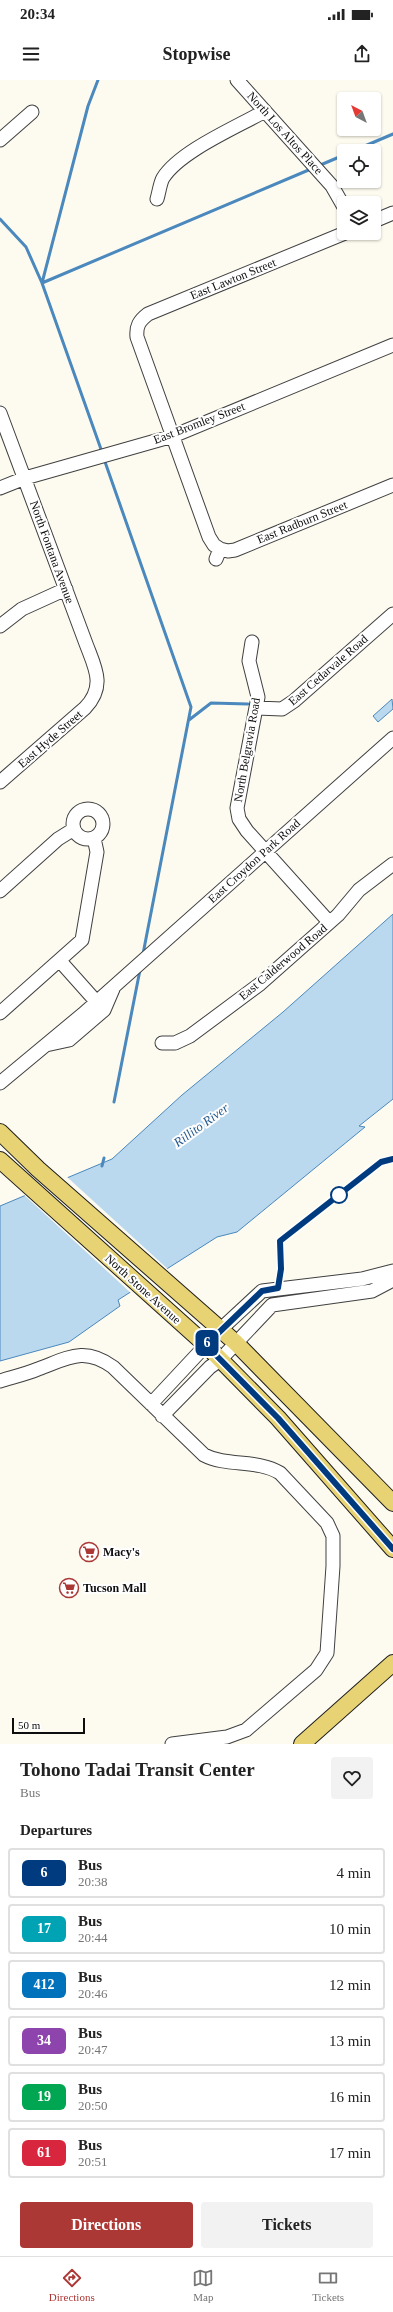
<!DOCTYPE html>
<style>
body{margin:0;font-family:"Times New Roman",serif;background:#f2f2f2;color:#222;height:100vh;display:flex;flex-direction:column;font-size:15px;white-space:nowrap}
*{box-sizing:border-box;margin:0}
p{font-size:13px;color:#767676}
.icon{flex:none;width:22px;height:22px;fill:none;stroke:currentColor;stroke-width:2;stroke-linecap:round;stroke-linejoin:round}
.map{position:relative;height:1664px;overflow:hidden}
.panel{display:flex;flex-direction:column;background:#fff;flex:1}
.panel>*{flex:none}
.badge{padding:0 8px;border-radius:6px;font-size:14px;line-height:26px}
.needle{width:26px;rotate:319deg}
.buttons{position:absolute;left:337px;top:12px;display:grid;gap:8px}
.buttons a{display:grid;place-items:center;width:44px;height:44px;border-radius:4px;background:#fff;box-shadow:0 1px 3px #0004;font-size:20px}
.scale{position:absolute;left:12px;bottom:10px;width:73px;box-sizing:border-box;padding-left:4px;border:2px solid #0d0d0d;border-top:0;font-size:11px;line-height:14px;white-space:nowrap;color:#0d0d0d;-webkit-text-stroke:3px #fff;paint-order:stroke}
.map>.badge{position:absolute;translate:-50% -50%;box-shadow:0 0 0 2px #fff}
h2{padding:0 20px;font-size:15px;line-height:36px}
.round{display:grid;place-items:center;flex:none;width:42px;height:42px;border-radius:4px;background:#f2f2f2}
.head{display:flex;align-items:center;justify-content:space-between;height:68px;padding:0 20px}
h1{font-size:19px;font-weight:700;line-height:30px}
.button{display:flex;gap:8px;margin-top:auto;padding:8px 20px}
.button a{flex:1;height:46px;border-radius:4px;background:#ac3836;color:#fff;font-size:16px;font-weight:700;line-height:46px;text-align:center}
.button a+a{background:#f2f2f2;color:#222}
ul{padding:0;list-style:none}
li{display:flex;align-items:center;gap:12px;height:50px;margin:0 8px 6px;padding:0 12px;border:2px solid #e0e0e0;border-radius:4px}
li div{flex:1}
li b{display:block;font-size:15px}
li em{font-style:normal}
li .badge{min-width:44px;font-weight:700;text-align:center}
.status{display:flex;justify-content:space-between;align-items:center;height:28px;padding:0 20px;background:#fff;direction:ltr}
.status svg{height:11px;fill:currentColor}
header{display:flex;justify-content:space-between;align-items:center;height:52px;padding:0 20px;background:#fff;font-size:18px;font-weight:700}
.tab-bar{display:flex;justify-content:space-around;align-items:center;height:56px;border-top:1px solid #e0e0e0;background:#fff;font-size:11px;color:#767676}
.tab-bar a{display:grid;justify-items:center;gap:2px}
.tab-bar .selected{color:#ac3836}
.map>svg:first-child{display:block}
.water{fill:#bad8ee;stroke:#4a88bd}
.pier{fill:#fdfbef}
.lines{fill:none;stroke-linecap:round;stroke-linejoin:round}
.stream{stroke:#4a88bd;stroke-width:3}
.minor-casing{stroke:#404040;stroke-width:15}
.major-casing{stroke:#1e1e1e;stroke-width:18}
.minor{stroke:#fff;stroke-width:13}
.major{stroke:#e8d374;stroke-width:16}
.line-casing{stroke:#fff;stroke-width:9}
.line{stroke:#003b80;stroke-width:6}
.stop-dot{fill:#fff;stroke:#003b80;stroke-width:2}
.labels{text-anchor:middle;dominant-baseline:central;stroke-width:4;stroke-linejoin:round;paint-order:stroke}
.street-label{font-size:12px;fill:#0d0d0d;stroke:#fff}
.poi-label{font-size:12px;font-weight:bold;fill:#0d0d0d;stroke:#fff;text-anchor:start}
.water-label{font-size:13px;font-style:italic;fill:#265b90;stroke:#fff}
</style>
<div class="status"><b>20:34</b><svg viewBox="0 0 49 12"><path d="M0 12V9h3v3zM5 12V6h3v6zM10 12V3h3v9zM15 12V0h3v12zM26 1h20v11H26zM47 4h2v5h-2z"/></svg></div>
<header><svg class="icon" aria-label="menu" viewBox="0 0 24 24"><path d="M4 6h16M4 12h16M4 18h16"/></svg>Stopwise<svg class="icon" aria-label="share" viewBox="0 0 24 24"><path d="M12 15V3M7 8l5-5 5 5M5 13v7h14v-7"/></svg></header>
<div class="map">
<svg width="393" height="1664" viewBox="0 0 393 1664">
<rect width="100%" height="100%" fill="#fdfbef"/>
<path class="water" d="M392 619 393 629 378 642 373 636Z
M393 834V1019L359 1046 365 1047 237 1152 217 1157 118 1220 120 1226 69 1262 0 1281V1126L112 1079 182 1015 283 932Z"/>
<path class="pier" d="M66 1096 170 1191 132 1214 23 1114Z"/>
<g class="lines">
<path class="stream" d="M98 0 88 26 42 203 102 372
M353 71 393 54
M318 86 344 75
M0 139 26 167 42 203 311 89
M104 379 191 627 143 874
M189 640 211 623 248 624
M114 1022 140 890
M102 1086 104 1078"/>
<defs>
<path id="minor" d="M237 0 332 106 344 127
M0 60 32 32
M157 119C159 113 160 103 163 98 180 71 237 47 265 31
M374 141 393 133
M0 333 85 561C94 586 107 605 85 628L0 702
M0 408 25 398 173 356 393 265
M220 469 214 465 209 457 137 257C136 246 139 241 148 234L345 153
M216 479 220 469 228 471 235 470 393 405
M0 546 22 529 66 509
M252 562 249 581 258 617 237 728 239 739 247 751 329 842
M257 628 282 629 294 621 393 534
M73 744a15 15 0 1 1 30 0a15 15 0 1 1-30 0Z
M0 811 58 759 74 749
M60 881 101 927
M0 933 82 860 97 772 94 758
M162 963H175L190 956 260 904 338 835 359 810 393 784
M46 965 69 960 104 930 113 909
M0 1003 83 934 393 658
M0 1301C13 1297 26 1294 38 1289 68 1278 84 1266 113 1287L204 1375C227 1387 257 1379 280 1393L327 1443 333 1456V1486L327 1573 316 1590 246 1650 227 1657 172 1664
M151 1324 221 1249 262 1211 362 1199 393 1191
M162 1336 210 1287 220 1280 272 1225 372 1211 393 1200"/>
<path id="major" d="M0 1052 38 1089 236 1263 393 1423
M0 1080 206 1265 278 1338 393 1469
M302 1664 393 1583"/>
</defs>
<use href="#minor" class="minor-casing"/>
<use href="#major" class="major-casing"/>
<use href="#minor" class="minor"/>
<use href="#major" class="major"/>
</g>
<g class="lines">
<defs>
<path id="line" d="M393 1079 381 1082 280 1161 281 1189 278 1208 262 1211 206 1265 278 1338 393 1469"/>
</defs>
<use href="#line" class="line-casing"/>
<use href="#line" class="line"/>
</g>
<defs>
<symbol id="supermarket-ring" viewBox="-11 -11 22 22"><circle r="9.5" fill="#fff" stroke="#ac3836" stroke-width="1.5"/><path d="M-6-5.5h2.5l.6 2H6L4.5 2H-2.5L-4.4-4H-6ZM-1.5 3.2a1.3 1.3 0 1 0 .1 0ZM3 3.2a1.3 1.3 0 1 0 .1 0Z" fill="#ac3836"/></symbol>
</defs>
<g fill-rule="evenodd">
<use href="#supermarket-ring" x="78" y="1461" width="22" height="22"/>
<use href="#supermarket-ring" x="58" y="1497" width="22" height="22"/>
</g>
<circle class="stop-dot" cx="339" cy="1115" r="8"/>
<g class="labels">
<g class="street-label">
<text transform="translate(285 53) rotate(48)">North Los Altos Place</text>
<text transform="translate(233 199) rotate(-22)">East Lawton Street</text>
<text transform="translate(199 343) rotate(-21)">East Bromley Street</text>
<text transform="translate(302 442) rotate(-22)">East Radburn Street</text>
<text transform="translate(52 472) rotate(70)">North Fontana Avenue</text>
<text transform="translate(328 590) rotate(-41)">East Cedarvale Road</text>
<text transform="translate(50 659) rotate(-41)">East Hyde Street</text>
<text transform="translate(247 670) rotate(-80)">North Belgravia Road</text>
<text transform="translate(254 781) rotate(-42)">East Croydon Park Road</text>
<text transform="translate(283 882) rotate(-40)">East Calderwood Road</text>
<text transform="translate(143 1209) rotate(42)">North Stone Avenue</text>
</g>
<g class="poi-label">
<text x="103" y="1472">Macy's</text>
<text x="83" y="1508">Tucson Mall</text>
</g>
<g class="water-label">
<text transform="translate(201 1045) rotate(-36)">Rillito River</text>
</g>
</g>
</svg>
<div class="buttons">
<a><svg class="needle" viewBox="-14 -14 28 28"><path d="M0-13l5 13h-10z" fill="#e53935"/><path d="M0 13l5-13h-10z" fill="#767676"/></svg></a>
<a><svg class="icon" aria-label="locate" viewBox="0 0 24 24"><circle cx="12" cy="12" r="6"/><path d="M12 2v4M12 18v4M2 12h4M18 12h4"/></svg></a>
<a><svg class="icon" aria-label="layers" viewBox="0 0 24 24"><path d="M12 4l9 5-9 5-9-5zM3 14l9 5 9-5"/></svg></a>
</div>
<div class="scale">50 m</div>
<b class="badge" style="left:207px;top:1263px;background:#003b80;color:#fff">6</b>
</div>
<section class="panel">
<div class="head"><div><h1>Tohono Tadai Transit Center</h1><p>Bus</p></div><a class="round"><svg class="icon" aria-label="heart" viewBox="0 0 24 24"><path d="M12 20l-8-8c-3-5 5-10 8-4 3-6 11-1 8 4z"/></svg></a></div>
<h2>Departures</h2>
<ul>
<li><span class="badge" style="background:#003b80;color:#fff">6</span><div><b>Bus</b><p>20:38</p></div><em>4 min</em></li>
<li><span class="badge" style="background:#00a3b4;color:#fff">17</span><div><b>Bus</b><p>20:44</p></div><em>10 min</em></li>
<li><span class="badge" style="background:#0072bc;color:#fff">412</span><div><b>Bus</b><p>20:46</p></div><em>12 min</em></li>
<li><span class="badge" style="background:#8e44ad;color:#fff">34</span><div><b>Bus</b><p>20:47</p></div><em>13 min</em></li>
<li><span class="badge" style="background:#00a651;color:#fff">19</span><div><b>Bus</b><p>20:50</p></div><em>16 min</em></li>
<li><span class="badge" style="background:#d7263d;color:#fff">61</span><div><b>Bus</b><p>20:51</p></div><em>17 min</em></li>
</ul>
<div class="button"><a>Directions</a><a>Tickets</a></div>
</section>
<nav class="tab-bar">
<a class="selected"><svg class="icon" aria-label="directions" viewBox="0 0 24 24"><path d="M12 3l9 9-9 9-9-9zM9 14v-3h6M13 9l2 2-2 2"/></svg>Directions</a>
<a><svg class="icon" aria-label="map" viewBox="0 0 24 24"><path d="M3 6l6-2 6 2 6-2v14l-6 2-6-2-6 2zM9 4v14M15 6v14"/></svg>Map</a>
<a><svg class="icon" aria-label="tickets" viewBox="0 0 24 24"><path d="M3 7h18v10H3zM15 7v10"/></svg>Tickets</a>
</nav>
